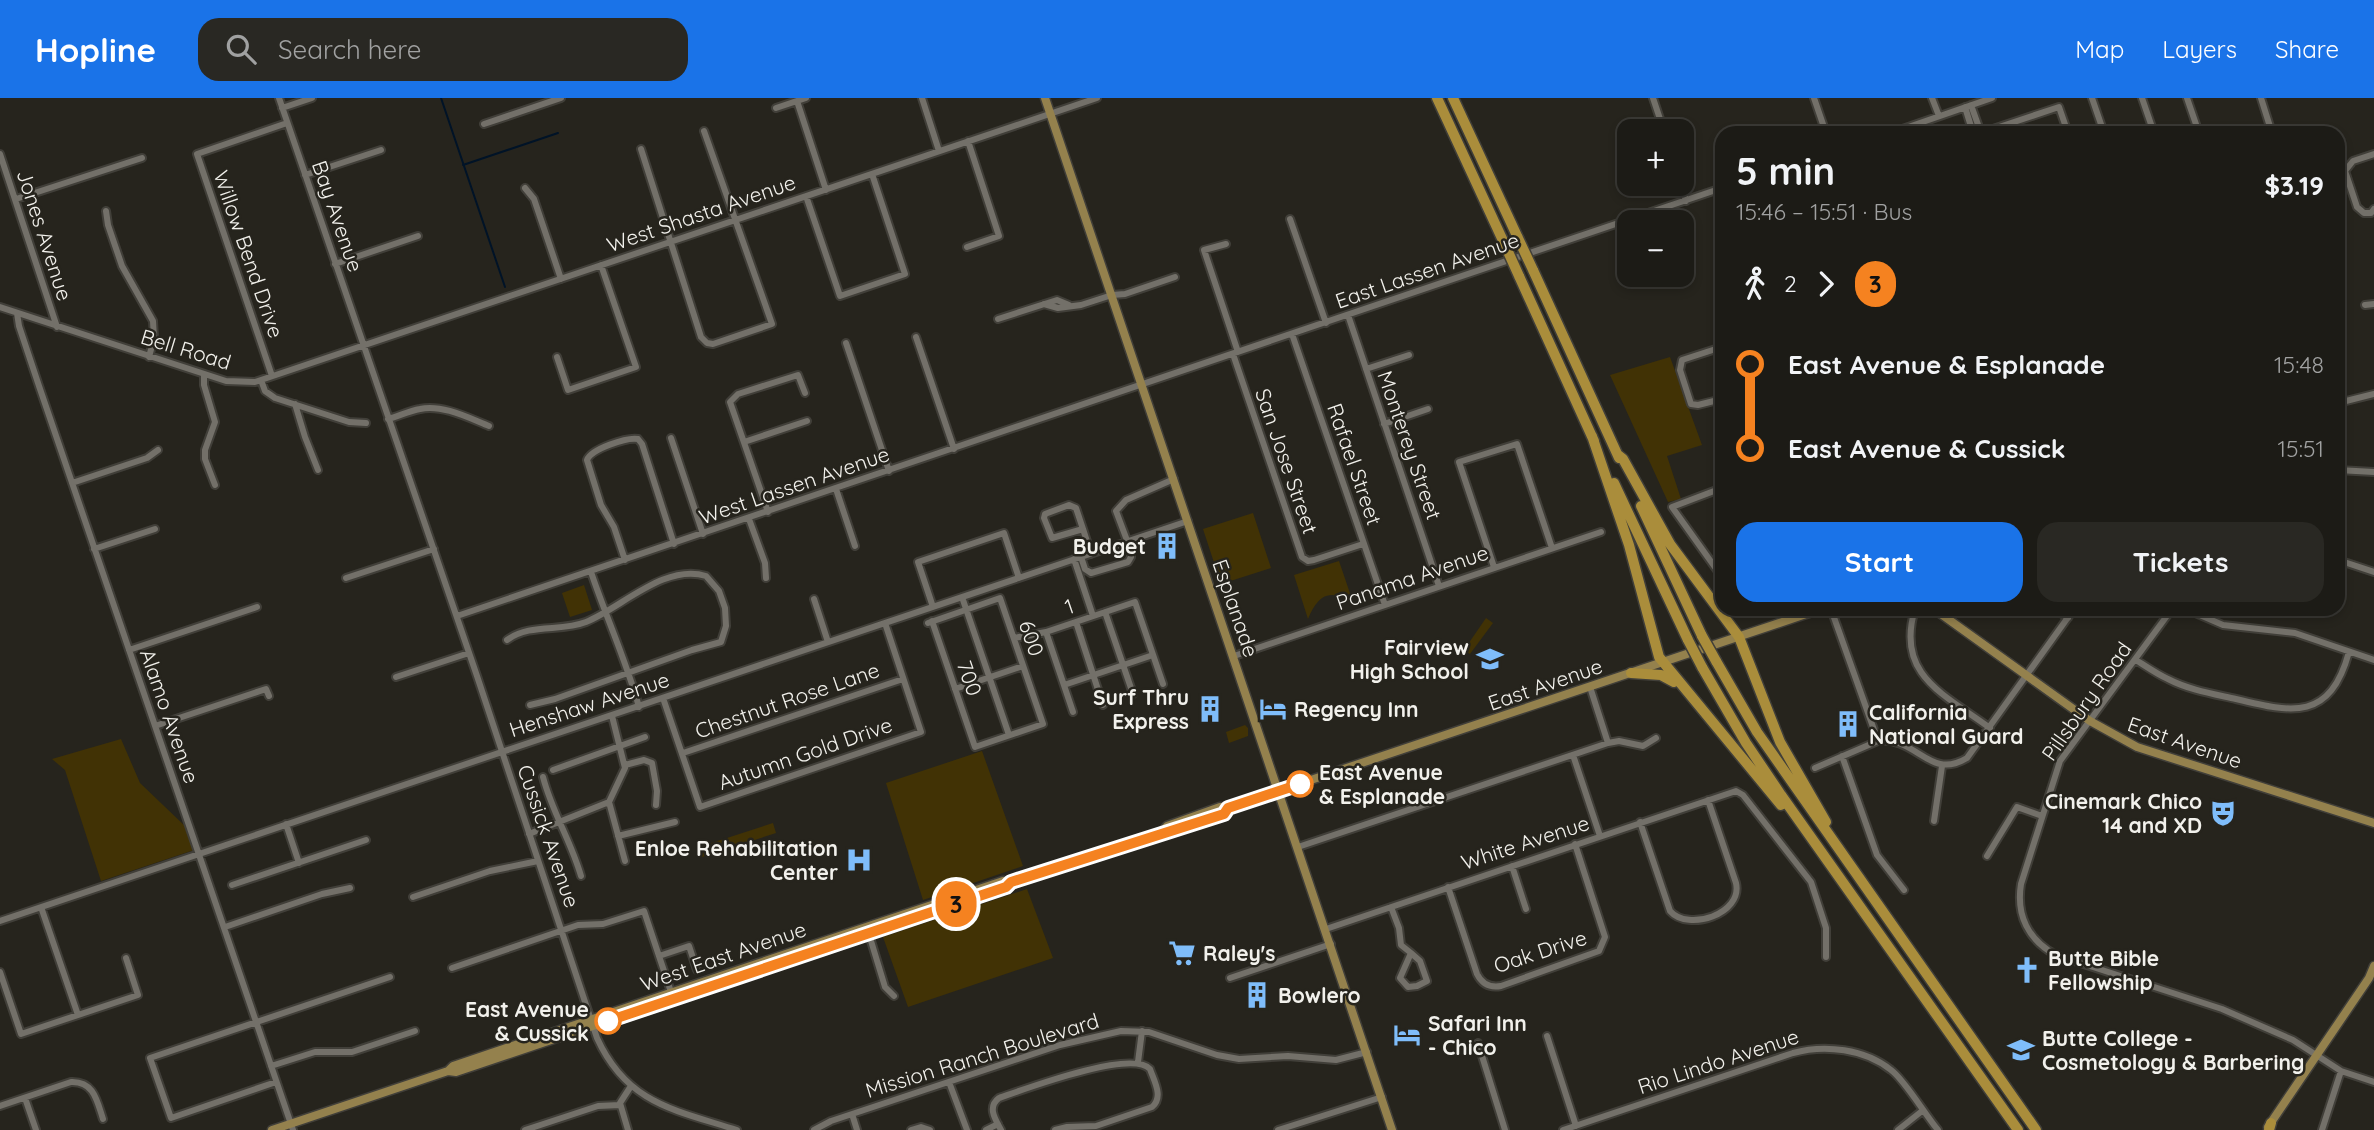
<!DOCTYPE html>
<meta charset="utf-8">
<style>
body{margin:0;font-family:Quicksand,sans-serif;background:#292823;color:#f1f3f6;height:100vh;display:flex;flex-direction:column;font-size:26px;white-space:nowrap}
*{box-sizing:border-box;margin:0}
p{font-size:23px;color:#a0a1a1}
.icon{flex:none;width:38px;height:38px;fill:none;stroke:currentColor;stroke-width:2;stroke-linecap:round;stroke-linejoin:round}
.map{position:relative;flex:1;overflow:hidden}
.sheet{position:absolute;left:1715px;top:28px;width:630px;height:490px;display:flex;flex-direction:column;background:#1c1b16;border-radius:21px;box-shadow:0 4px 10px #0003,0 0 0 2px #3a3935}
.sheet>*{flex:none}
.badge{padding:0 14px;border-radius:23px;font-size:24px;line-height:46px}
.controls{position:absolute;left:1617px;top:21px;display:grid;gap:14px}
.controls a{display:grid;place-items:center;width:77px;height:77px;border-radius:14px;background:#1c1b16;box-shadow:0 4px 10px #0003,0 0 0 2px #3a3935;font-size:35px}
.map>.badge{position:absolute;translate:-50% -50%;box-shadow:0 0 0 4px #fff}
.legs{display:flex;align-items:center;gap:10px;height:77px;padding:0 21px;font-size:23px}
.legs p{margin-inline-start:auto}
.head{display:flex;align-items:center;justify-content:space-between;height:119px;padding:0 21px}
h1{font-size:38px;font-weight:800;line-height:52px}
.primary-button{display:flex;gap:14px;margin-top:auto;padding:14px 21px}
.primary-button a{flex:1;height:80px;border-radius:21px;background:#1a73e8;color:#fff;font-size:28px;font-weight:800;line-height:80px;text-align:center}
.primary-button a+a{background:#292823;color:#f1f3f6}
ul{padding:0 21px;list-style:none}
li{display:flex;align-items:center;gap:24px;height:84px;font-size:26px}
li i{display:grid;place-items:center;width:10px;height:100%;margin:0 9px;background:currentColor}
li i::after{content:'';width:18px;height:18px;margin:-9px;border:5px solid;border-radius:50%;background:#1c1b16}
li p{margin-inline-start:auto}
li:first-child i{background:linear-gradient(#0000 50%,currentColor 0)}
li:last-child i{background:linear-gradient(currentColor 50%,#0000 0)}
header{display:flex;align-items:center;gap:42px;box-sizing:border-box;height:98px;padding:0 35px;background:#1a73e8;color:#fff}
header strong{font-size:33px}
nav{display:flex;gap:38px;margin-inline-start:auto;font-size:24px}
.search{width:490px;height:63px;background:#292823;display:flex;align-items:center;gap:18px;box-sizing:border-box;padding:0 24px;border-radius:21px;color:#a0a1a1;font-size:26px}
.map>svg:first-child{display:block}
.green{fill:#413205}
.lines{fill:none;stroke-linecap:round;stroke-linejoin:round}
.stream{stroke:#001327;stroke-width:2}
.minor-casing{stroke:#413f39;stroke-width:10}
.major-casing{stroke:#413f39;stroke-width:11}
.highway-casing{stroke:#413f39;stroke-width:13}
.minor{stroke:#737069;stroke-width:6}
.major{stroke:#94814d;stroke-width:8}
.highway{stroke:#aa8d3b;stroke-width:10}
.highway-bridge-casing{stroke:#413f39;stroke-width:13;stroke-linecap:butt}
.highway-bridge{stroke:#aa8d3b;stroke-width:10}
.line-1-casing{stroke:#fff;stroke-width:16}
.line-1{stroke:#f58220;stroke-width:10}
.stop-1-dot{fill:#fff;stroke:#f58220;stroke-width:3.5}
.labels{text-anchor:middle;dominant-baseline:central;stroke-width:5;stroke-linejoin:round;paint-order:stroke}
.street-label{font-size:21px;fill:#f2f1ec;stroke:#26241d}
.poi-label{font-size:21px;font-weight:bold;fill:#f2f1ec;stroke:#26241d;text-anchor:start}
.stop-label{font-size:21px;font-weight:bold;fill:#f2f1ec;stroke:#26241d;text-anchor:start}
</style>
<header>
<strong>Hopline</strong>
<div class="search"><svg class="icon" aria-label="search" viewBox="0 0 24 24"><circle cx="10" cy="10" r="6"/><path d="M15 15l6 6"/></svg>Search here</div>
<nav><a>Map</a><a>Layers</a><a>Share</a></nav>
</header>
<div class="map">
<svg width="2374" height="1032" viewBox="0 0 2374 1032">
<rect width="100%" height="100%" fill="#26241d"/>
<path class="green" d="M1670 259 1702 347 1667 358 1681 401 1668 404 1610 277Z
M1253 415 1271 470 1221 486 1203 431Z
M1339 463 1354 507C1331 489 1318 496 1308 521L1294 477Z
M584 487 592 512 570 519 562 495Z
M1486 520 1493 525 1470 556 1464 552Z
M1245 627 1248 630V638L1229 645 1226 634Z
M121 641 140 685 186 729 194 752 101 783 65 672 52 661Z
M982 653 1023 768 923 802 886 685Z
M773 725 776 735 699 760 696 750Z
M1027 791 1053 860 908 909 883 839Z"/>
<g class="lines">
<path class="stream" d="M441 0 505 189
M463 67 558 35"/>
<defs>
<path id="minor" d="M279 0 477 578 597 940C627 1006 675 1012 737 1032
M922 0 939 53
M1653 0 1664 33
M1814 0 1826 35
M1932 0 1939 18
M2092 0 2104 35
M2142 0 2154 35
M2187 0 2199 35
M2261 0 2272 35
M797 3 826 92
M1971 7 1981 35
M1965 9 1973 35
M282 10 312 0
M776 10 806 0
M484 26 561 0
M1891 35 1992 0
M1981 35 2059 9 2068 35
M641 51 701 239 707 245 713 246 772 226 704 33
M0 56 57 229
M2374 56 2353 63 2345 73 2357 109 2364 115H2371L2374 111
M305 77 381 52
M1681 86 1686 103
M525 90 534 101 561 181
M806 98 840 198 905 176 872 76
M16 101 142 60
M106 113 108 127 122 168 153 223 154 240 149 259
M1290 121 1326 225
M1226 146 1204 152 1238 254
M967 149 999 138 968 43
M335 166 418 138
M1044 206 1058 210 1081 207 1112 197 1125 196 1175 179
M2365 207 2374 206
M0 209 226 283 255 284 1097 0
M17 215 19 228 39 288 293 1032
M1348 217 1439 488
M998 221 1057 202 1069 207
M1292 236 1385 507
M916 239 954 351
M846 245 889 373
M1722 249 1682 262 1680 272 1691 306 1698 307 1722 301
M1233 256 1302 459 1308 463 1314 462 1363 446
M557 259 568 292 636 269 601 167
M1366 271 1409 257
M204 277V287L215 324 205 352V361L215 387
M272 278 197 56 287 25
M261 282 265 293 275 300 349 324 366 325
M2338 305 2374 296
M295 306 305 339 318 372
M388 321C399 318 409 313 420 311 442 306 469 320 489 328
M1384 326 1428 311
M671 340 703 436
M744 344 807 323
M2338 372 2374 374
M72 385 147 360 158 352
M1722 390 1672 409 1722 479
M836 391 855 448
M1069 407 1076 410 1083 431 1052 440 1044 420 1045 416Z
M768 414 730 304 738 296 798 277 805 295
M749 421 765 465 766 480
M1083 431 1091 456
M94 451 155 431
M1081 459 1085 471 1091 475 1128 464 1131 459V453L1116 413 1126 402 1174 381
M1074 461 1093 518
M625 462 614 429 601 407 587 362C591 351 627 339 638 341L642 346 674 446
M2338 462 2374 474
M1494 469 1459 364 1517 346 1552 450
M591 474C606 519 626 562 639 609
M346 480 434 451
M962 499 1009 637
M814 501 828 544
M933 509 918 464 1004 435 1019 480
M1831 511 1878 643
M1915 511C1895 577 1944 596 1990 630
M2055 511 2068 520
M2172 511 2060 663 2021 786C2016 817 2028 842 2056 857L2222 911 2293 942 2341 973 2374 984
M2186 511 2223 527 2295 535 2374 562
M1105 514 1133 596
M457 518 1722 90
M1076 524 1103 607
M928 525 1000 500 1043 626 975 649 932 523
M1046 534 1073 614
M1014 540 1046 534 1135 504 1163 586
M507 542C530 525 561 534 586 524 621 510 665 465 706 478L719 493 725 510 726 528 721 544 692 552 555 601 530 607
M129 552 257 509
M1234 558 1601 434
M2136 562C2147 569 2157 576 2168 581 2189 592 2214 596 2236 601 2293 615 2330 623 2349 554
M396 579 469 555
M1064 587 1153 557
M1590 589 1608 645
M955 591 1023 568
M663 600 700 709 921 634 885 525
M155 628 266 591 269 598
M683 655 903 581
M1573 657 1600 738
M1842 658 1877 757 1904 792
M625 667 644 662 652 665 657 693 656 707
M1815 670 1878 643C1917 638 1929 683 1967 660L2074 511
M553 672 645 639
M543 679C552 714 571 743 581 778
M609 704 625 763
M1934 723 1942 668
M1640 724 1670 813C1688 834 1743 816 1736 785L1708 702
M286 726 299 765
M529 736 609 704 625 670 612 618
M618 738 675 724
M1298 749 1608 645 1619 643 1643 648 1656 640
M1987 758 2017 709 2042 718
M1512 768 1526 811
M232 787 366 742
M1448 789 1477 876C1482 886 1490 890 1501 888L1599 853 1605 839 1575 746
M413 799 490 773 538 763
M41 809 78 917
M1391 809 1399 830 1401 847 1411 855
M0 823 1188 423
M225 829 322 796 350 790
M1326 831 1736 693 1743 697 1811 784 1826 830V859
M868 833 885 889 894 898
M1411 855 1420 863 1427 883 1417 888 1408 889 1400 880Z
M659 858 689 848 697 872
M452 870 578 827 603 826 644 813 671 894
M0 874 21 936 138 897 126 860
M1230 880 1331 846
M1547 938 1576 1028
M1478 945 1505 1032
M1138 964 1142 933
M271 968 315 954H352L415 933
M276 984 171 1020 150 960 390 879
M949 984 967 1032
M25 1000 36 1032
M0 1008 71 984C94 983 97 1003 103 1021
M852 1016 857 1032
M525 1032 598 1008 620 1007
M628 1032 620 1005 631 988
M814 1032 831 1023 1060 947 1121 933 1149 934 1217 957 1239 961 1288 958 1336 962 1367 954
M911 1032 921 1029 930 1032
M986 1032 998 1026
M1001 1032C995 1021 987 1009 999 1000 1025 991 1131 951 1150 971 1154 983 1164 999 1152 1009L1096 1028 1067 1029 1055 1032
M1278 1032 1382 999
M1563 1032 1793 955C1825 946 1865 951 1891 972 1904 981 1926 1018 1938 1032
M1898 1032 1922 1013
M2322 1032 2341 973"/>
<path id="major" d="M1045 0 1392 1032
M1934 511 2090 623 2137 649 2374 725
M1162 734 1167 728 1220 709 1228 710 1269 696 1821 511
M448 973 453 968 1003 783 1011 784 1162 734H1170L1224 716 1228 710
M2268 1029 2369 880 2374 868
M272 1032 448 973 456 974 1006 789 1011 784"/>
<path id="highway" d="M1437 0 1505 147
M1453 0 1518 140
M1533 172 1619 360
M1519 178 1594 343
M1592 338 1629 447 1659 559 1781 707
M1618 357 1623 361 1670 446 1739 539 1780 644 1826 724
M1614 385 1688 542
M1641 408 1702 538
M1716 563 1757 634 2036 1032
M1702 569 1746 645 1781 697 2018 1032
M1631 575 1661 577 1674 584
M2269 1032 2271 1025"/>
</defs>
<use href="#minor" class="minor-casing"/>
<use href="#major" class="major-casing"/>
<use href="#highway" class="highway-casing"/>
<use href="#minor" class="minor"/>
<use href="#major" class="major"/>
<use href="#highway" class="highway"/>
<defs>
<path id="highway-bridge" d="M1518 140 1533 172
M1505 147 1519 178
M1702 538 1716 563
M1688 542 1702 569"/>
</defs>
<use href="#highway-bridge" class="highway-bridge-casing"/>
<use href="#highway-bridge" class="highway-bridge"/>
</g>
<g class="lines">
<defs>
<path id="line-1" d="M608 923 1006 789 1011 784 1224 716 1228 710 1300 686"/>
</defs>
<use href="#line-1" class="line-1-casing"/>
<use href="#line-1" class="line-1"/>
</g>
<defs>
<symbol id="building-bare" viewBox="-9 -9 18 18"><path d="M-4-6H4V6H1V3H-1V6H-4ZM-2.5-4.3h1.7v1.8h-1.7ZM.8-4.3h1.7v1.8H.8ZM-2.5-1h1.7V.8h-1.7ZM.8-1h1.7V.8H.8Z" fill="#7fbdfa" stroke="#26241d" stroke-width="2.5" paint-order="stroke"/></symbol>
<symbol id="school-bare" viewBox="-9 -9 18 18"><path d="M0-5L7-2L0 1L-7-2ZM-4 1L0 2.5L4 1V4Q0 6-4 4Z" fill="#7fbdfa" stroke="#26241d" stroke-width="2.5" paint-order="stroke"/></symbol>
<symbol id="hotel-bare" viewBox="-9 -9 18 18"><path d="M-6-4.5h1.5V1H6V5H4.5V3h-9V5H-6ZM-4 0a1.8 1.8 0 1 1 3.6 0ZM.5 0V-2.5h3Q6-2.5 6 0Z" fill="#7fbdfa" stroke="#26241d" stroke-width="2.5" paint-order="stroke"/></symbol>
<symbol id="theatre-bare" viewBox="-9 -9 18 18"><path d="M-5-5.5Q0-4 5-5.5V0Q5 5 0 6Q-5 5-5 0ZM-3.3-2.5H-1v1.5H-3.3ZM1-2.5H3.3v1.5H1ZM-2.8 1Q0 5.5 2.8 1Z" fill="#7fbdfa" stroke="#26241d" stroke-width="2.5" paint-order="stroke"/></symbol>
<symbol id="hospital-bare" viewBox="-9 -9 18 18"><path d="M-5-5h3v3.5h4V-5h3V5h-3V1.5h-4V5h-3Z" fill="#7fbdfa" stroke="#26241d" stroke-width="2.5" paint-order="stroke"/></symbol>
<symbol id="supermarket-bare" viewBox="-9 -9 18 18"><path d="M-6-5.5h2.5l.6 2H6L4.5 2H-2.5L-4.4-4H-6ZM-1.5 3.2a1.3 1.3 0 1 0 .1 0ZM3 3.2a1.3 1.3 0 1 0 .1 0Z" fill="#7fbdfa" stroke="#26241d" stroke-width="2.5" paint-order="stroke"/></symbol>
<symbol id="church-bare" viewBox="-9 -9 18 18"><path d="M-1.2-6h2.4v3.5h3.3v2.4h-3.3V6h-2.4V-.1h-3.3v-2.4h3.3Z" fill="#7fbdfa" stroke="#26241d" stroke-width="2.5" paint-order="stroke"/></symbol>
<symbol id="university-bare" viewBox="-9 -9 18 18"><path d="M0-5L7-2L0 1L-7-2ZM-4 1L0 2.5L4 1V4Q0 6-4 4Z" fill="#7fbdfa" stroke="#26241d" stroke-width="2.5" paint-order="stroke"/></symbol>
</defs>
<g fill-rule="evenodd">
<use href="#building-bare" x="1148" y="429" width="38" height="38"/>
<use href="#school-bare" x="1471" y="542" width="38" height="38"/>
<use href="#building-bare" x="1191" y="592" width="38" height="38"/>
<use href="#hotel-bare" x="1254" y="592" width="38" height="38"/>
<use href="#building-bare" x="1829" y="607" width="38" height="38"/>
<use href="#theatre-bare" x="2204" y="696" width="38" height="38"/>
<use href="#hospital-bare" x="840" y="743" width="38" height="38"/>
<use href="#supermarket-bare" x="1163" y="836" width="38" height="38"/>
<use href="#church-bare" x="2008" y="853" width="38" height="38"/>
<use href="#building-bare" x="1238" y="878" width="38" height="38"/>
<use href="#hotel-bare" x="1388" y="918" width="38" height="38"/>
<use href="#university-bare" x="2002" y="933" width="38" height="38"/>
</g>
<g class="stop-1-dot">
<circle cx="1300" cy="686" r="12"/>
<circle cx="608" cy="923" r="12"/>
</g>
<g class="labels">
<g class="street-label">
<text transform="translate(701 115) rotate(-19)">West Shasta Avenue</text>
<text transform="translate(338 118) rotate(71)">Bay Avenue</text>
<text transform="translate(45 137) rotate(72)">Jones Avenue</text>
<text transform="translate(249 156) rotate(71)">Willow Bend Drive</text>
<text transform="translate(1427 172) rotate(-19)">East Lassen Avenue</text>
<text transform="translate(186 251) rotate(17)">Bell Road</text>
<text transform="translate(1410 347) rotate(71)">Monterey Street</text>
<text transform="translate(1287 363) rotate(71)">San Jose Street</text>
<text transform="translate(1355 366) rotate(71)">Rafael Street</text>
<text transform="translate(794 387) rotate(-19)">West Lassen Avenue</text>
<text transform="translate(1412 479) rotate(-19)">Panama Avenue</text>
<text transform="translate(1069 508) rotate(-19)">1</text>
<text transform="translate(1236 510) rotate(71)">Esplanade</text>
<text transform="translate(1032 540) rotate(71)">600</text>
<text transform="translate(970 580) rotate(71)">700</text>
<text transform="translate(1545 586) rotate(-19)">East Avenue</text>
<text transform="translate(787 602) rotate(-19)">Chestnut Rose Lane</text>
<text transform="translate(2086 603) rotate(-55)">Pillsbury Road</text>
<text transform="translate(589 606) rotate(-18)">Henshaw Avenue</text>
<text transform="translate(170 618) rotate(71)">Alamo Avenue</text>
<text transform="translate(2185 644) rotate(19)">East Avenue</text>
<text transform="translate(805 655) rotate(-19)">Autumn Gold Drive</text>
<text transform="translate(549 738) rotate(71)">Cussick Avenue</text>
<text transform="translate(1525 744) rotate(-18)">White Avenue</text>
<text transform="translate(1540 853) rotate(-18)">Oak Drive</text>
<text transform="translate(723 858) rotate(-19)">West East Avenue</text>
<text transform="translate(982 957) rotate(-17)">Mission Ranch Boulevard</text>
<text transform="translate(1718 963) rotate(-18)">Rio Lindo Avenue</text>
</g>
<g class="poi-label">
<text x="1146" y="448" text-anchor="end">Budget</text>
<text x="1469" y="549" text-anchor="end">Fairview<tspan x="1469" dy="24">High School</tspan></text>
<text x="1189" y="599" text-anchor="end">Surf Thru<tspan x="1189" dy="24">Express</tspan></text>
<text x="1294" y="611">Regency Inn</text>
<text x="1869" y="614">California<tspan x="1869" dy="24">National Guard</tspan></text>
<text x="2202" y="703" text-anchor="end">Cinemark Chico<tspan x="2202" dy="24">14 and XD</tspan></text>
<text x="838" y="750" text-anchor="end">Enloe Rehabilitation<tspan x="838" dy="24">Center</tspan></text>
<text x="1203" y="855">Raley's</text>
<text x="2048" y="860">Butte Bible<tspan x="2048" dy="24">Fellowship</tspan></text>
<text x="1278" y="897">Bowlero</text>
<text x="1428" y="925">Safari Inn<tspan x="1428" dy="24">- Chico</tspan></text>
<text x="2042" y="940">Butte College -<tspan x="2042" dy="24">Cosmetology &amp; Barbering</tspan></text>
</g>
<g class="stop-label">
<text x="1319" y="674">East Avenue<tspan x="1319" dy="24">&amp; Esplanade</tspan></text>
<text x="589" y="911" text-anchor="end">East Avenue<tspan x="589" dy="24">&amp; Cussick</tspan></text>
</g>
</g>
</svg>
<div class="controls">
<a>+</a>
<a>−</a>
</div>
<b class="badge" style="left:956px;top:806px;background:#f58220;color:#111">3</b>
<section class="sheet">
<div class="head"><div><h1>5 min</h1><p>15:46 – 15:51 · Bus</p></div><b>$3.19</b></div>
<div class="legs"><svg class="icon" aria-label="walk" viewBox="0 0 24 24"><circle cx="13" cy="4" r="2"/><path d="M13 8l-2 6 4 7M11 14l-3 7M7 12l3-4h3l4 4"/></svg>2<svg class="icon" aria-label="forward" viewBox="0 0 24 24"><path d="M9 5l7 7-7 7"/></svg><b class="badge" style="background:#f58220;color:#111">3</b></div>
<ul>
<li><i style="color:#f58220"></i><b>East Avenue &amp; Esplanade</b><p>15:48</p></li>
<li><i style="color:#f58220"></i><b>East Avenue &amp; Cussick</b><p>15:51</p></li>
</ul>
<div class="primary-button"><a>Start</a><a>Tickets</a></div>
</section>
</div>
